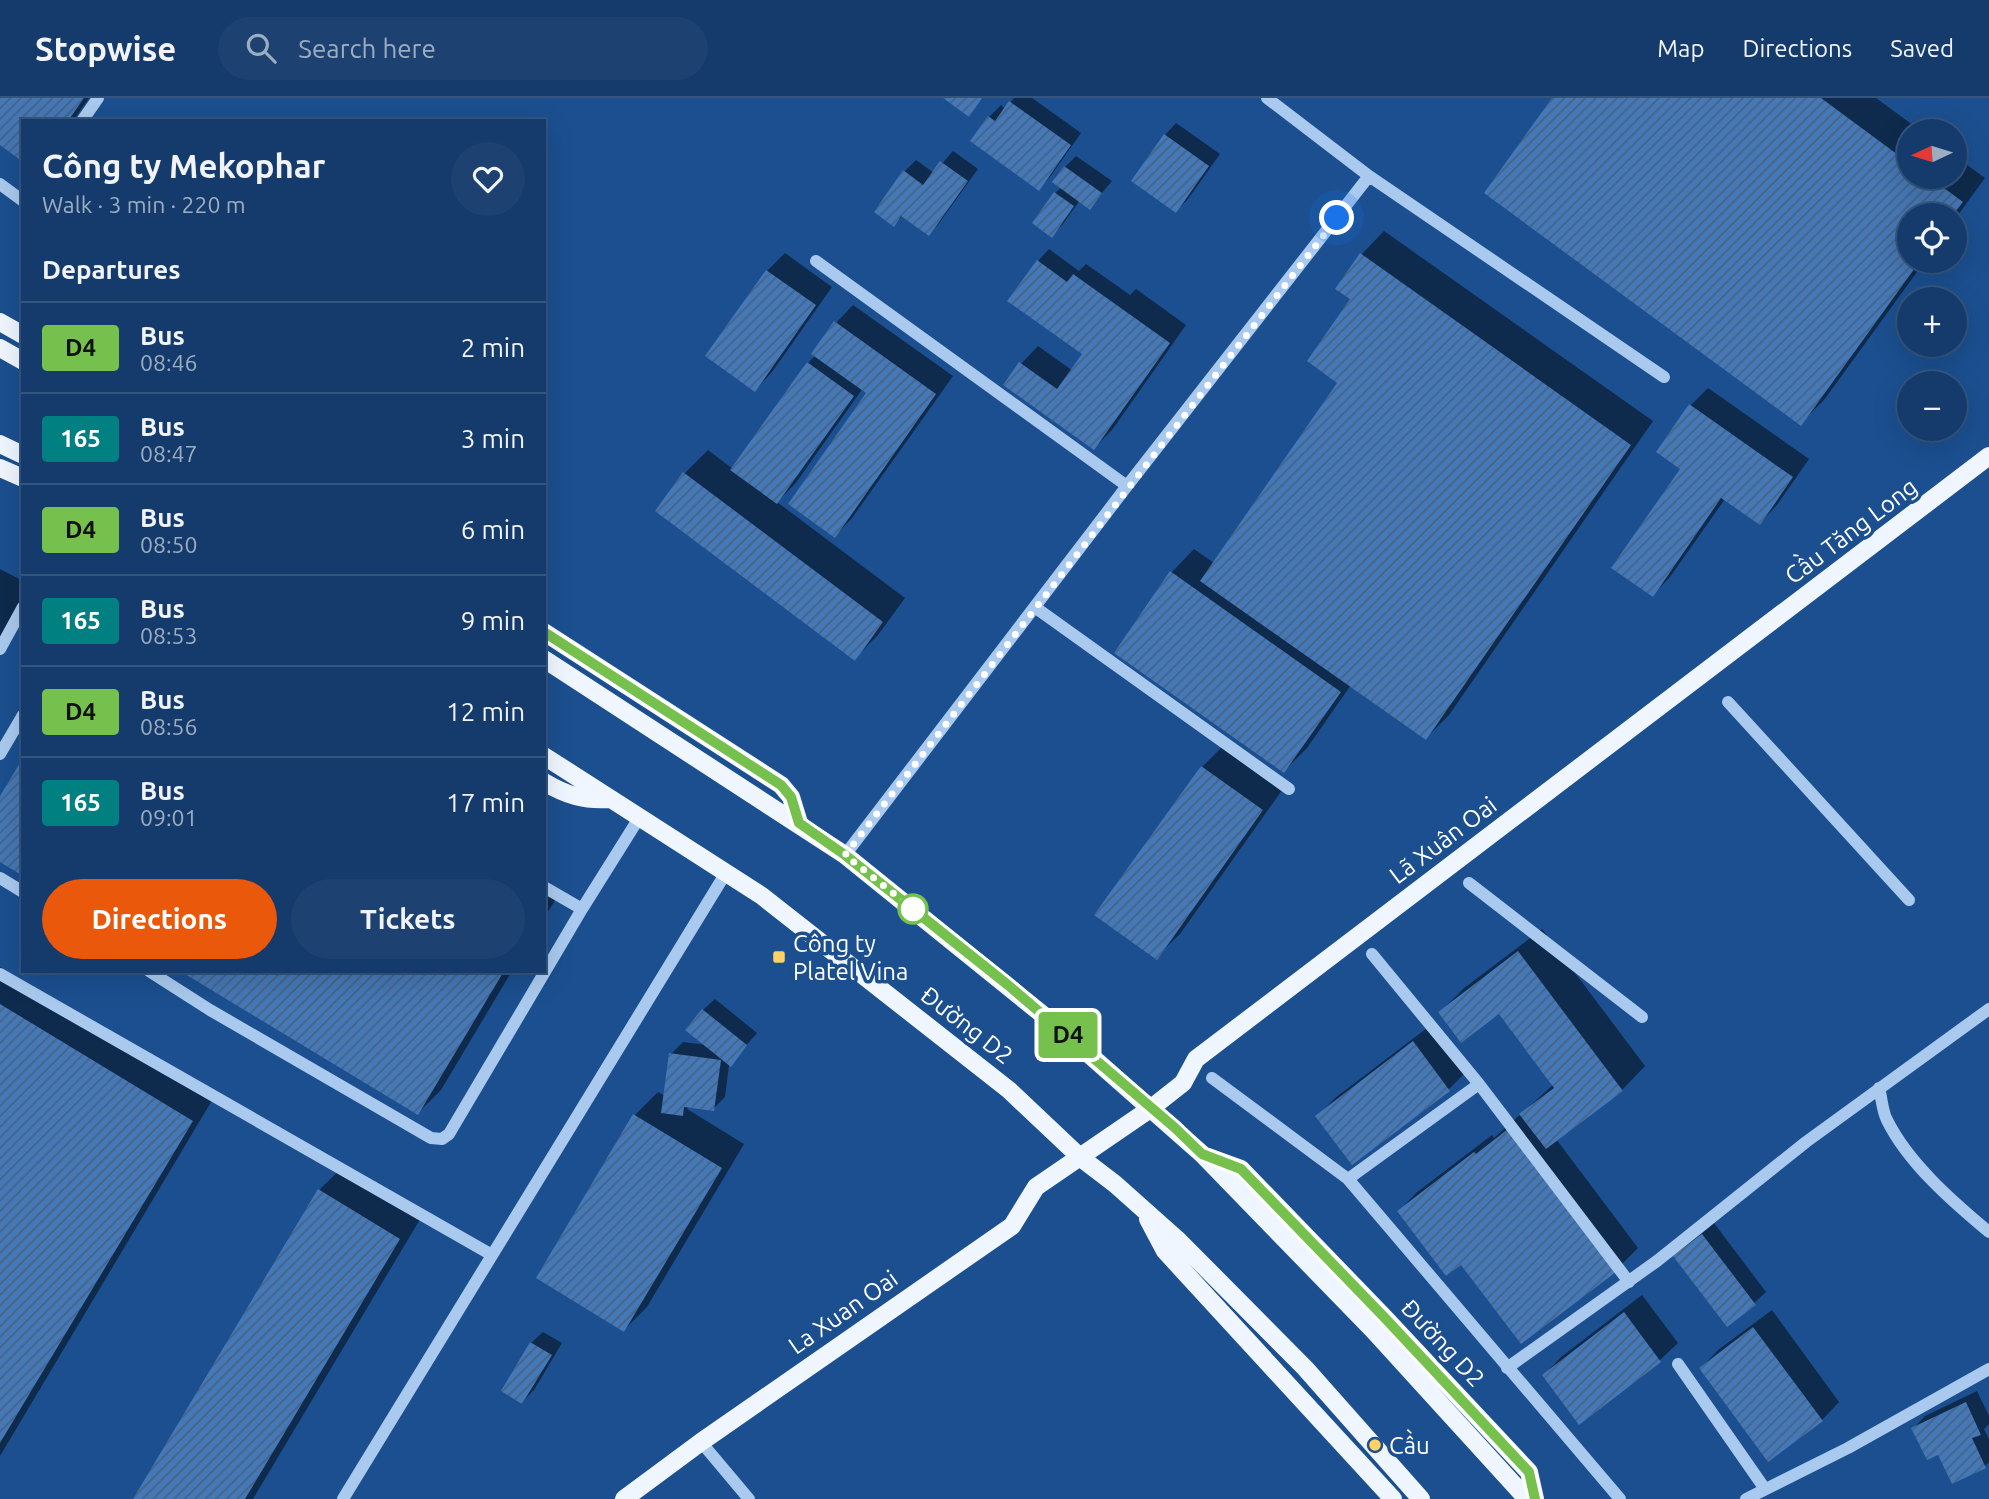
<!DOCTYPE html>
<meta charset="utf-8">
<style>
body{margin:0;font-family:Ubuntu,sans-serif;background:#1d4271;color:#f1f3f6;height:100vh;display:flex;flex-direction:column;font-size:26px;white-space:nowrap}
*{box-sizing:border-box;margin:0}
p{font-size:23px;color:#9dadc1}
.icon{flex:none;width:38px;height:38px;fill:none;stroke:currentColor;stroke-width:2;stroke-linecap:round;stroke-linejoin:round}
.map{position:relative;flex:1;overflow:hidden}
.details{position:absolute;left:21px;top:21px;width:525px;height:854px;display:flex;flex-direction:column;background:#143b6b;border-radius:0px;box-shadow:0 7px 28px #0002,0 0 0 2px #33557e}
.details>*{flex:none}
.badge{padding:0 14px;border-radius:5px;font-size:24px;line-height:46px}
.needle{width:46px;rotate:266deg}
.fabs{position:absolute;left:1897px;top:21px;display:grid;gap:14px}
.fabs a{display:grid;place-items:center;width:70px;height:70px;border-radius:50%;background:#143b6b;box-shadow:0 7px 28px #0002,0 0 0 2px #33557e;font-size:35px}
.you{position:absolute;width:35px;height:35px;margin:-18px;border:5px solid #fff;border-radius:50%;background:#1a73e8;box-shadow:0 0 0 10px #1a73e833}
.map>.badge{position:absolute;translate:-50% -50%;box-shadow:0 0 0 4px #fff}
h2{padding:0 21px;font-size:26px;line-height:63px}
.round{display:grid;place-items:center;flex:none;width:74px;height:74px;border-radius:37px;background:#1d4271}
.head{display:flex;align-items:center;justify-content:space-between;height:119px;padding:0 21px}
h1{font-size:33px;font-weight:600;line-height:52px}
.primary-button{display:flex;gap:14px;margin-top:auto;padding:14px 21px}
.primary-button a{flex:1;height:80px;border-radius:42px;background:#ea580c;color:#fff;font-size:28px;font-weight:600;line-height:80px;text-align:center}
.primary-button a+a{background:#1d4271;color:#f1f3f6}
ul{padding:0;list-style:none}
li{display:flex;align-items:center;gap:21px;height:91px;padding:0 21px;border-top:2px solid #33557e}
li div{flex:1}
li b{display:block;font-size:26px}
li em{font-style:normal}
li .badge{min-width:77px;font-weight:700;text-align:center}
header{display:flex;align-items:center;gap:42px;box-sizing:border-box;height:98px;padding:0 35px;background:#143b6b;border-bottom:2px solid #33557e}
header strong{font-size:33px}
nav{display:flex;gap:38px;margin-inline-start:auto;font-size:24px}
.search{width:490px;height:63px;background:#1d4271;display:flex;align-items:center;gap:18px;box-sizing:border-box;padding:0 24px;border-radius:38px;color:#9dadc1;font-size:26px}
.map>svg:first-child{display:block}
.shadow{fill:#0007}
.building{fill:url(#building-hatch)}
.lines{fill:none;stroke-linecap:round;stroke-linejoin:round}
.minor{stroke:#a9c9ee;stroke-width:12}
.major{stroke:#f0f6ff;stroke-width:18}
.line-casing{stroke:#fff;stroke-width:16}
.line{stroke:#76c04d;stroke-width:10}
.walk{stroke:#fff;stroke-width:7;stroke-dasharray:0 12.6}
.stop-dot{fill:#fff;stroke:#76c04d;stroke-width:3.5}
.poi-dot{fill:#ffd166;stroke:#1b4f8f;stroke-width:2.5}
.labels{text-anchor:middle;dominant-baseline:central;stroke-width:7;stroke-linejoin:round;paint-order:stroke}
.street-label{font-size:24px;fill:#fff;stroke:#1b4f8f}
.poi-label{font-size:24px;fill:#fff;stroke:#1b4f8f;text-anchor:start}
</style>
<header>
<strong>Stopwise</strong>
<div class="search"><svg class="icon" aria-label="search" viewBox="0 0 24 24"><circle cx="10" cy="10" r="6"/><path d="M15 15l6 6"/></svg>Search here</div>
<nav><a>Map</a><a>Directions</a><a>Saved</a></nav>
</header>
<div class="map">
<svg width="1989" height="1401" viewBox="0 0 1989 1401">
<defs>
<pattern id="building-hatch" width="6" height="6" patternUnits="userSpaceOnUse" patternTransform="scale(1.75)"><rect width="6" height="6" fill="#4478b7"/><path d="M-1 1l2-2M0 6l6-6M5 7l2-2" fill="none" stroke="#486282"/></pattern>
</defs>
<rect width="100%" height="100%" fill="#1b4f8f"/>
<path class="shadow" d="M0 0H89L73 23H23L0 44Z
M1014 0H1032L1081 35 1050 79 1038 90 972 43 989 19 1001 7 1005 11Z
M1555 0H1876L1921 33H1909V79H1955V58L1985 80 1955 121V117H1909V163H1925L1824 302 1800 326Z
M1176 25 1220 56 1188 101 1176 113 1165 37Z
M953 53 978 71 940 124 929 136 903 117 894 126 905 73 916 62 934 75Z
M1076 58 1112 83 1090 109 1080 102 1063 126 1052 137 1055 95 1062 89 1065 69Z
M1384 133 1653 323 1449 617 1426 640 1351 587 1307 650 1284 673 1171 475 1194 451 1214 465 1339 285 1361 157Z
M1049 151 1079 173 1086 166 1130 197 1136 191 1186 227 1112 332 1094 350 1021 266 1038 248 1073 273 1089 249 1038 163Z
M785 155 832 189 772 274 755 292 767 173Z
M853 207 953 278 852 420 835 438 869 294 863 290 795 386 777 404 905 500 878 537 855 560 657 413 685 375 708 352 733 371 808 265 816 257 836 225Z
M1708 290 1809 361 1777 407 1760 425 1725 401 1670 479 1653 497 1683 371 1659 354 1691 307Z
M0 471 23 483V503L0 542Z
M1225 646 1285 688 1180 836 1156 859 1202 669Z
M544 787 559 796 544 820Z
M1542 831 1645 968 1622 992 1556 1041 1638 1150 1615 1173 1463 1167 1399 1113 1416 1095 1492 1037 1494 1040 1554 986 1499 914H1440L1463 891Z
M0 869 214 999 0 1358Z
M184 873H512L441 992 418 1015Z
M715 901 757 935 729 967 725 999 713 1011 691 1008 687 1011 744 1046 647 1209 624 1232 635 1017 658 994 665 998 671 956 683 944 707 947 703 912Z
M1431 927 1466 974 1449 991 1318 1018 1335 1000Z
M343 1069 422 1118 253 1401H135L319 1092Z
M1714 1125 1766 1194 1754 1205 1676 1158Z
M1642 1197 1678 1245 1660 1262 1579 1324 1544 1277 1561 1259Z
M1772 1212 1839 1304 1822 1322 1701 1270 1718 1252Z
M543 1234 562 1245 534 1292 522 1304 531 1245Z
M1977 1293 1989 1318V1326L1984 1331 1989 1341V1364L1985 1368 1939 1354 1914 1330 1925 1318Z"/>
<path class="building" d="M0 0H84L68 23H23V64L0 47Z
M943 0H982L969 19Z
M1552 0H1821L1909 65V79H1929L1963 104 1953 117H1909V163H1920L1801 328 1484 95Z
M1009 3 1071 47 1039 93 970 43 988 18 995 23Z
M1164 36 1209 68 1176 115 1131 83Z
M940 63 968 83 929 138 901 118 894 129 874 114 903 72 923 87Z
M1064 68 1102 95 1090 112 1052 84Z
M1054 94 1074 108 1052 140 1032 125Z
M1360 155 1631 347 1426 642 1200 483 1337 285 1307 263 1350 201 1335 191Z
M1037 162 1067 184 1073 176 1170 245 1094 352 1003 287 1019 264 1057 291 1082 256 1007 203Z
M766 172 816 207 755 294 705 258Z
M834 223 936 296 835 440 788 406 866 295 811 256Z
M807 264 854 298 777 406 730 372Z
M1689 306 1793 379 1760 427 1721 400 1653 499 1611 470 1680 371 1656 354Z
M683 374 883 524 855 563 655 413Z
M1170 473 1341 594 1284 675 1114 555Z
M23 660V778L0 764V698Z
M1201 668 1263 712 1157 862 1094 817Z
M1518 853 1623 993 1546 1051 1519 1016 1554 990 1499 916 1461 945 1438 914Z
M180 873H504L418 1017Z
M0 906 193 1023 0 1345Z
M702 911 747 947 731 969 685 932Z
M1413 943 1450 993 1352 1067 1315 1018Z
M669 955 721 962 714 1013 684 1009 683 1018 661 1015Z
M633 1016 722 1070 624 1234 536 1180Z
M1508 1031 1616 1174 1521 1246 1461 1167 1446 1178 1397 1113 1474 1054 1476 1056Z
M318 1091 400 1141 245 1401H133Z
M1702 1136 1756 1207 1727 1229 1673 1158Z
M1624 1214 1661 1264 1579 1327 1542 1277Z
M1753 1229 1823 1323 1768 1364 1699 1270Z
M530 1244 552 1257 522 1306 501 1293Z
M1966 1304 1981 1337 1972 1340 1986 1370 1952 1386 1938 1357 1927 1362 1911 1330Z"/>
<g class="lines">
<path class="minor" d="M1267 0 1369 78
M82 23 98 0
M0 86 23 103
M816 163 1127 388
M1036 510 1289 691
M0 551 23 509
M1728 604 1909 802
M0 656 23 617
M845 757 1127 388 1369 78 1664 279
M0 780 23 794
M1469 785 1642 919
M544 789 582 811
M1372 856 1479 986 1629 1184
M149 873 210 912 431 1040 442 1041 449 1036 582 811 639 720
M0 876 492 1157
M1212 980 1348 1081 1620 1401
M1879 990C1882 1000 1882 1013 1887 1022 1908 1065 1953 1104 1989 1134
M1348 1081 1479 986
M1678 1266 1765 1391
M1507 1270 1657 1163 1806 1044 1989 911
M701 1344 749 1401
M343 1401 727 773
M1746 1401 1848 1350 1989 1271"/>
<path class="major" d="M0 224 23 237
M0 250 23 263
M0 346 23 357
M0 370 23 380
M544 534 781 687 791 699 799 725
M544 561 845 757 1058 929 1202 1056 1373 1232 1527 1401
M544 658 762 798 1009 992 1081 1060 1115 1086 1179 1143 1305 1270 1421 1401
M544 684C566 697 584 703 610 701
M1208 1059 1241 1071 1384 1219 1529 1374 1535 1401
M1148 1121 1165 1153 1393 1401
M624 1401 701 1344 1012 1128 1036 1089 1150 1011 1183 985 1196 961 1989 358"/>
</g>
<g class="lines">
<defs>
<path id="line" d="M544 534 781 687 791 699 799 725 845 757 1008 887 1174 1029 1202 1056 1241 1071 1384 1219 1529 1374 1535 1401"/>
</defs>
<use href="#line" class="line-casing"/>
<use href="#line" class="line"/>
<path class="walk" d="M913 811 845 757 1337 120"/>
</g>
<circle class="stop-dot" cx="913" cy="811" r="14"/>
<g class="poi-dot">
<rect x="772" y="852" width="14" height="14" rx="3.5"/>
<circle cx="1375" cy="1347" r="7"/>
</g>
<g class="labels">
<g class="street-label">
<text transform="translate(1851 433) rotate(-37)">Cầu Tăng Long</text>
<text transform="translate(1443 742) rotate(-37)">Lã Xuân Oai</text>
<text transform="translate(967 927) rotate(38)">Đường D2</text>
<text transform="translate(843 1214) rotate(-35)">La Xuan Oai</text>
<text transform="translate(1443 1245) rotate(47)">Đường D2</text>
</g>
<g class="poi-label">
<text x="793" y="845">Công ty<tspan x="793" dy="28">Platel Vina</tspan></text>
<text x="1389" y="1347">Cầu</text>
</g>
</g>
</svg>
<div class="fabs">
<a><svg class="needle" viewBox="-14 -14 28 28"><path d="M0-13l5 13h-10z" fill="#e53935"/><path d="M0 13l5-13h-10z" fill="#9dadc1"/></svg></a>
<a><svg class="icon" aria-label="locate" viewBox="0 0 24 24"><circle cx="12" cy="12" r="6"/><path d="M12 2v4M12 18v4M2 12h4M18 12h4"/></svg></a>
<a>+</a>
<a>−</a>
</div>
<div class="you" style="left:1337px;top:120px"></div>
<b class="badge" style="left:1068px;top:937px;background:#76c04d;color:#111">D4</b>
<section class="details">
<div class="head"><div><h1>Công ty Mekophar</h1><p>Walk · 3 min · 220 m</p></div><a class="round"><svg class="icon" aria-label="heart" viewBox="0 0 24 24"><path d="M12 20l-8-8c-3-5 5-10 8-4 3-6 11-1 8 4z"/></svg></a></div>
<h2>Departures</h2>
<ul>
<li><span class="badge" style="background:#76c04d;color:#111">D4</span><div><b>Bus</b><p>08:46</p></div><em>2 min</em></li>
<li><span class="badge" style="background:#008080;color:#fff">165</span><div><b>Bus</b><p>08:47</p></div><em>3 min</em></li>
<li><span class="badge" style="background:#76c04d;color:#111">D4</span><div><b>Bus</b><p>08:50</p></div><em>6 min</em></li>
<li><span class="badge" style="background:#008080;color:#fff">165</span><div><b>Bus</b><p>08:53</p></div><em>9 min</em></li>
<li><span class="badge" style="background:#76c04d;color:#111">D4</span><div><b>Bus</b><p>08:56</p></div><em>12 min</em></li>
<li><span class="badge" style="background:#008080;color:#fff">165</span><div><b>Bus</b><p>09:01</p></div><em>17 min</em></li>
</ul>
<div class="primary-button"><a>Directions</a><a>Tickets</a></div>
</section>
</div>
